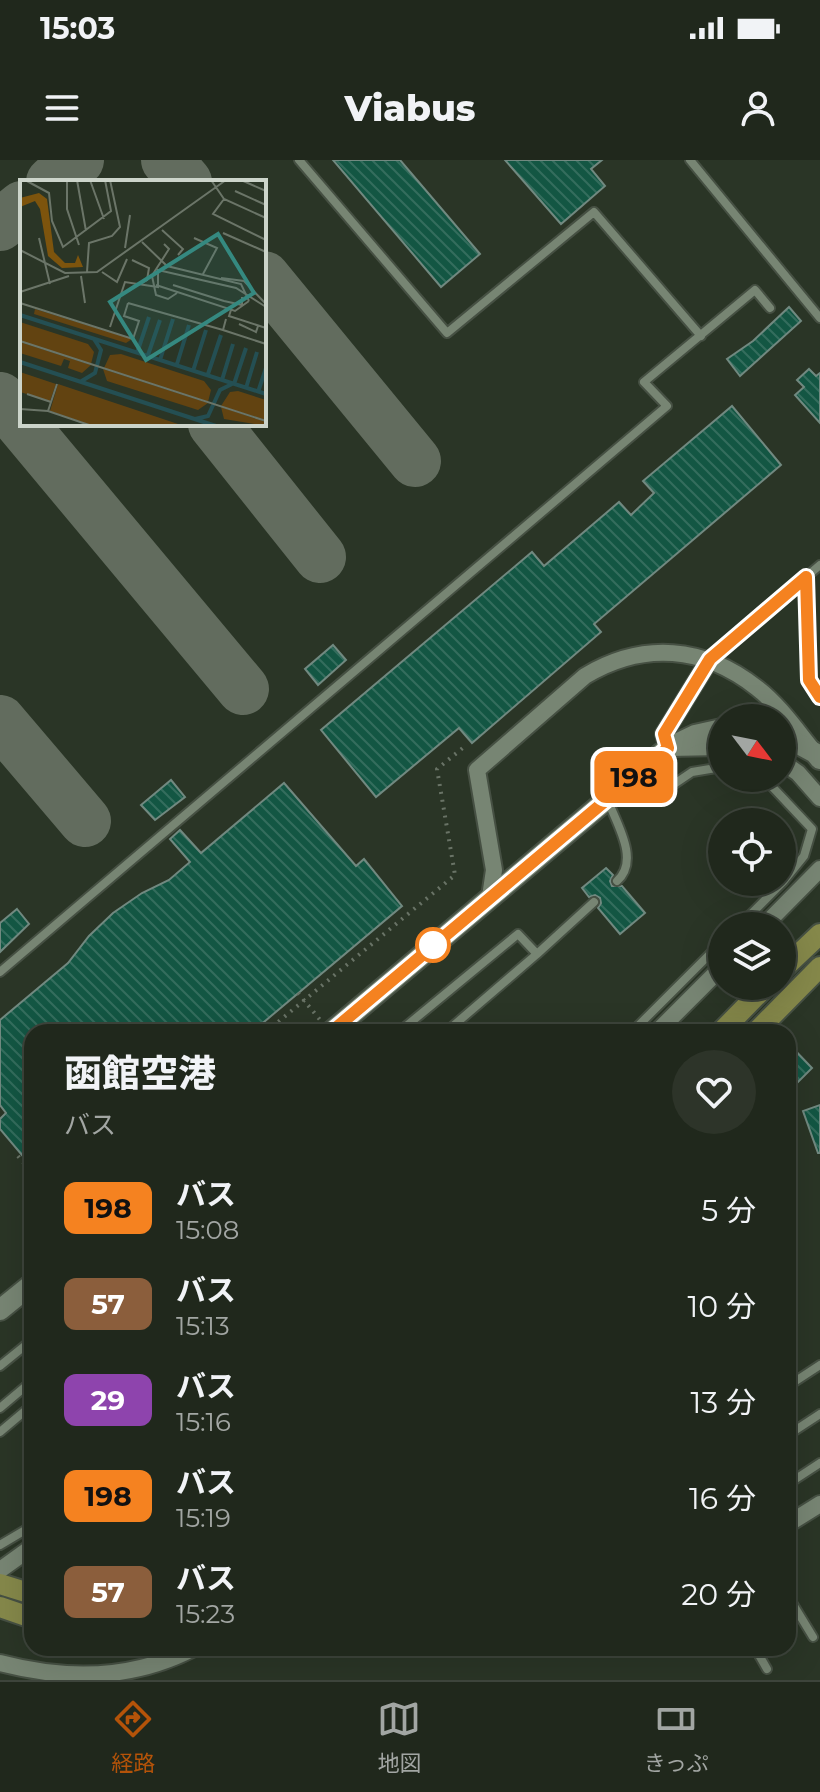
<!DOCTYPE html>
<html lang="ja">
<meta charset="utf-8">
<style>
body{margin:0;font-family:Montserrat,"Noto Sans JP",sans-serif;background:#2d3429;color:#f1f3f6;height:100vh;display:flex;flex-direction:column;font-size:30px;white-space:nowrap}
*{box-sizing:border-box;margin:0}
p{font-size:26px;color:#a2a6a3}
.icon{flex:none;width:44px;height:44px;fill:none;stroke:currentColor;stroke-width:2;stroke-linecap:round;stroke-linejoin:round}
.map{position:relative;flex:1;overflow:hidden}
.sheet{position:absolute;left:24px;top:864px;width:772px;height:632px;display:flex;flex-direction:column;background:#20281c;border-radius:24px;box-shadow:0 8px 32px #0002,0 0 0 2px #3d443b}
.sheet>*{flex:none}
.badge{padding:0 16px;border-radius:12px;font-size:28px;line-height:52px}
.needle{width:52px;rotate:122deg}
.buttons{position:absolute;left:708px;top:544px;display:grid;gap:16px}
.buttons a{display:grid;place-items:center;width:88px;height:88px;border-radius:50%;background:#20281c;box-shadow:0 8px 32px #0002,0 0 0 2px #3d443b;font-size:40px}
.map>.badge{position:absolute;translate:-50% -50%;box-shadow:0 0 0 4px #fff}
.round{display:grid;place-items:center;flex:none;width:84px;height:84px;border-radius:42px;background:#2d3429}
.headline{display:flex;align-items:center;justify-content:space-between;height:136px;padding:0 40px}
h1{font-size:38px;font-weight:800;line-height:60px}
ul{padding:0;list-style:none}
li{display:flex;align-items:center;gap:24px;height:96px;padding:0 40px}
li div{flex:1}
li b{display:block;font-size:30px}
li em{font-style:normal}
li .badge{min-width:88px;font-weight:700;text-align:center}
.status{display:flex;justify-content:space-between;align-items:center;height:56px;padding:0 40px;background:#20281c;direction:ltr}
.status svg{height:22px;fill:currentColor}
header{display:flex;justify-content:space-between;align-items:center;height:104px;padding:0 40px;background:#20281c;font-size:36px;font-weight:800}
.menu{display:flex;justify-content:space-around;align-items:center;height:112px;border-top:2px solid #3d443b;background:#20281c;font-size:22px;color:#a2a6a3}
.menu a{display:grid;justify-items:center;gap:4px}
.menu .current{color:#b45309}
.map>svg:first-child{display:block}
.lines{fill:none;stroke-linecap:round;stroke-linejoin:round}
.taxiway{stroke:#626c5e;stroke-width:52}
.building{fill:url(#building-back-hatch);stroke:#718980;stroke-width:2}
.service-casing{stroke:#465043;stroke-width:12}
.minor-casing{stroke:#465043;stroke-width:20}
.tertiary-casing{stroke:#465043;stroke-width:24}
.primary-casing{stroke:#465043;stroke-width:24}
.path{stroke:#697366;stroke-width:4;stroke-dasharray:2 6;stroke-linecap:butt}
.service{stroke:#778573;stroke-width:8}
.minor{stroke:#778573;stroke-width:16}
.tertiary{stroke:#778573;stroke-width:20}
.primary{stroke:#85884a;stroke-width:20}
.path-bridge{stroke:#697366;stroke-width:4;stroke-dasharray:2 6;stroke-linecap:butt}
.line-casing{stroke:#fff;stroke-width:18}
.line{stroke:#f58220;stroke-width:12}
.stop-dot{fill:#fff;stroke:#f58220;stroke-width:4}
.inset-river{fill:none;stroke:#244f53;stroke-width:4}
.inset-road{fill:none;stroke:#6b7568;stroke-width:2}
.view{fill:#358980;fill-opacity:0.15;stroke:#358980;stroke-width:4}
.inset-edge{fill:none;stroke:#ccd4ca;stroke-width:4}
</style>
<div class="status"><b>15:03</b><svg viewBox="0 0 49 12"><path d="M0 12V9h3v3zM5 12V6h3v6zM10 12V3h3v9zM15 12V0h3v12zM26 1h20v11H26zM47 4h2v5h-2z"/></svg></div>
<header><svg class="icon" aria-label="menu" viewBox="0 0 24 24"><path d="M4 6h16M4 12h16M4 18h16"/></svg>Viabus<svg class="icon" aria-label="person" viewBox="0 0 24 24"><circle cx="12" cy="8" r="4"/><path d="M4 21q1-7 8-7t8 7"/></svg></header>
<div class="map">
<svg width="820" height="1520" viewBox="0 0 820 1520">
<defs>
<pattern id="building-back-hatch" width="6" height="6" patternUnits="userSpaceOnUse" patternTransform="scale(2)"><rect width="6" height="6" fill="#135643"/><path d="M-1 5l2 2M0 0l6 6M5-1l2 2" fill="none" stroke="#346d5d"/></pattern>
</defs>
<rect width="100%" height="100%" fill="#2a3526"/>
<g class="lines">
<path class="taxiway" d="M167 0 186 22
M52 22 78 0
M0 65 22 47
M264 117 415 301
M0 238 243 529
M214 264 320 397
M0 561 85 661"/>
</g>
<path class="building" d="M333 0H400L480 94 441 127Z
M505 0H602L591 9 605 26 561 64Z
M789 147 801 161 740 216 727 199 753 181Z
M809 209 816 216 820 213V263L795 235 804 227 797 220Z
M732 246 781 305 594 464 601 472 472 583 459 568 376 637 321 570 532 392 544 406 619 342 631 355 654 333 643 321Z
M333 485 346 500 318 525 305 509Z
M171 620 185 637 155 660 141 645Z
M284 623 356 706 364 699 402 746 252 872H32V1007L0 969V959L6 953 0 945V860L68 803 89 776 113 753 142 733 169 720 190 702 170 679 180 670 201 693Z
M606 708 613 715 610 721 612 726H622L645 753 620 774 598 748 601 743 600 738 595 735 589 737 582 728Z
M17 749 29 764 0 792V763Z
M788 883 812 908 794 926 788 910Z
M820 945V993H818L803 951Z"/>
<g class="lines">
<defs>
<path id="service" d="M299 0 447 173 594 52 701 176
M690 0 820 158
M806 417 809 520 820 537
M710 499 820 405
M652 639 692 612 722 607
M608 641C617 664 640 701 617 721
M739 766 783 722 804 696 812 669 764 618
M0 812 667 246 644 222 755 130 770 148
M399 872 518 774 537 794
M446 872 537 794 594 742
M632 872 722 782
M0 1206 32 1180
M788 1226 820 1205
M0 1248 32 1221
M0 1272 32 1245
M788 1275 820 1254
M788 1324 820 1303
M0 1385 32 1366
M788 1436 813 1477
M755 1488 767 1509"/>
<path id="minor" d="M710 499 664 574 668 588 722 587
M782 602 798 613 820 638
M490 737 494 710 477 610 585 516C643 481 704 486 757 528 778 544 795 568 811 588
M764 766 820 709
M657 872 722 807
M788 1364 820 1344
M0 1410 32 1387
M0 1503C65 1520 133 1520 194 1488"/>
<path id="tertiary" d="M782 575 815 593 820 599
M331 872 668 588 695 575 722 569
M0 1150 32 1124"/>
<path id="primary" d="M782 810 820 774
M721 872 766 826
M756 872 820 807
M0 1424 32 1434
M0 1447 32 1458"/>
</defs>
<use href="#service" class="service-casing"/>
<use href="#minor" class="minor-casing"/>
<use href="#tertiary" class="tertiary-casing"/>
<use href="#primary" class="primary-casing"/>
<path class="path" d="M266 872 455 715 437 609 464 587
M18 996 32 1013"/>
<use href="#service" class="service"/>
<use href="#minor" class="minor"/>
<use href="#tertiary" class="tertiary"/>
<use href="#primary" class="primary"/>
<path class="path-bridge" d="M298 833 330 872"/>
</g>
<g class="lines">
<defs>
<path id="line" d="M331 872 668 588 664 574 710 499 806 417 809 520 820 537"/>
</defs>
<use href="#line" class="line-casing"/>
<use href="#line" class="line"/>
</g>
<circle class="stop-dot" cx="433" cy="785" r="16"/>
<g transform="translate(20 20)">
<rect width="246" height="246" fill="#2a3526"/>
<path d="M15 129 112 159 106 163 14 134ZM0 142 68 164 74 172 71 184 0 161ZM0 162 71 185 62 193 48 188 50 181 44 179 41 186 0 173ZM101 174 184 201 191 210 188 222 84 188 90 175ZM83 189 188 223 178 230 87 201ZM0 192 36 204 30 221 0 212ZM38 204 164 246H74L30 231ZM218 211 246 220V240L201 226 210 212ZM201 227 246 242V246L204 239Z" fill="#624311"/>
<path d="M19 13 27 19 34 72 45 83H55L58 75 63 87 42 88 28 76 20 29 15 21 0 27V18Z" fill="#7d540d"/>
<path class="inset-river" d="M0 135 246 214M117 173 129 137M128 175 140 140M140 180 153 139M0 182 196 246M157 184 169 145M173 191 186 150M188 194 201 155M202 200 213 164M60 202 75 193 81 170 74 159M214 204 226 168M226 208 237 172M238 212 246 188M175 239 188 236 200 210 212 204"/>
<path class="inset-road" d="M5 0 29 13 32 41 43 67 91 31 85 0M47 0V29L59 65M57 0 66 51M70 0 84 39M191 0 204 19 246 38M221 0 246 11M215 11 246 25M204 19 193 34 246 60M142 50 163 69 158 75M203 53 246 72M19 58 30 104M174 58 197 68 183 94M122 62 147 86 221 104 229 121M105 68 110 35M0 70 45 93 77 92 206 0M112 80 129 88 127 100 120 104M67 92 69 63 92 56 100 47 90 0M82 92 97 102 107 79M133 94 149 69 144 64M61 96 65 123M132 96 136 115 148 119 157 113M201 98 224 101 246 124M136 105 215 131 229 121M153 105 204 121M0 112 49 96M204 121 222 125V117M0 123 113 159 119 141 104 136 108 123M108 123 203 150M211 130 209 136 246 148M206 139 203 150 246 164M219 144 236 152 238 146M90 147 105 102 138 107V90L216 108 246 127M0 161 246 241M7 214 31 222M0 229 28 231 72 246M28 231 37 204"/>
<path class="view" d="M198 54 234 113 126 180 90 122Z"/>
<rect width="246" height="246" class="inset-edge"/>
</g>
</svg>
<div class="buttons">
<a><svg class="needle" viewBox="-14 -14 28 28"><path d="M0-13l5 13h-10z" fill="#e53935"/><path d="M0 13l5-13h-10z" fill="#a2a6a3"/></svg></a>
<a><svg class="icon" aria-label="locate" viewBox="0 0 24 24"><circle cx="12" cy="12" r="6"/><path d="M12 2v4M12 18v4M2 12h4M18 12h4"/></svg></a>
<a><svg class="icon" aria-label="layers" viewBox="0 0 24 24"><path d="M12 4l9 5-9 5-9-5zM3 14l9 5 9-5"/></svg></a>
</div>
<b class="badge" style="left:634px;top:617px;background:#f58220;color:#111">198</b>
<section class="sheet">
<div class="headline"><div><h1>函館空港</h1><p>バス</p></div><a class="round"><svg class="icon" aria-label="heart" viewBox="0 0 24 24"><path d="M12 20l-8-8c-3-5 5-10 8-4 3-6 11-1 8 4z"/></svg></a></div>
<ul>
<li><span class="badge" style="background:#f58220;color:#111">198</span><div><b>バス</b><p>15:08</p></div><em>5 分</em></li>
<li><span class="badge" style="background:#8b5e3c;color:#fff">57</span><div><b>バス</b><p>15:13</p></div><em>10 分</em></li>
<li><span class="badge" style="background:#8e44ad;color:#fff">29</span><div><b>バス</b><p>15:16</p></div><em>13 分</em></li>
<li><span class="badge" style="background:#f58220;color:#111">198</span><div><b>バス</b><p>15:19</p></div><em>16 分</em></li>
<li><span class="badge" style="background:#8b5e3c;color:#fff">57</span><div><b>バス</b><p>15:23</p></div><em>20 分</em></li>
</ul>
</section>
</div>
<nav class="menu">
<a class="current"><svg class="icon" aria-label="directions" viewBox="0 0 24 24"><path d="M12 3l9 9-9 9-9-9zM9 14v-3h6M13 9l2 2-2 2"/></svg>経路</a>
<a><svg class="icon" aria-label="map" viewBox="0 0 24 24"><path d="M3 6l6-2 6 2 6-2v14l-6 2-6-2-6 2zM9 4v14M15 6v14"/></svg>地図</a>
<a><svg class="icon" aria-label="tickets" viewBox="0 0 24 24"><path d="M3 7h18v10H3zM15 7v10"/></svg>きっぷ</a>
</nav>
